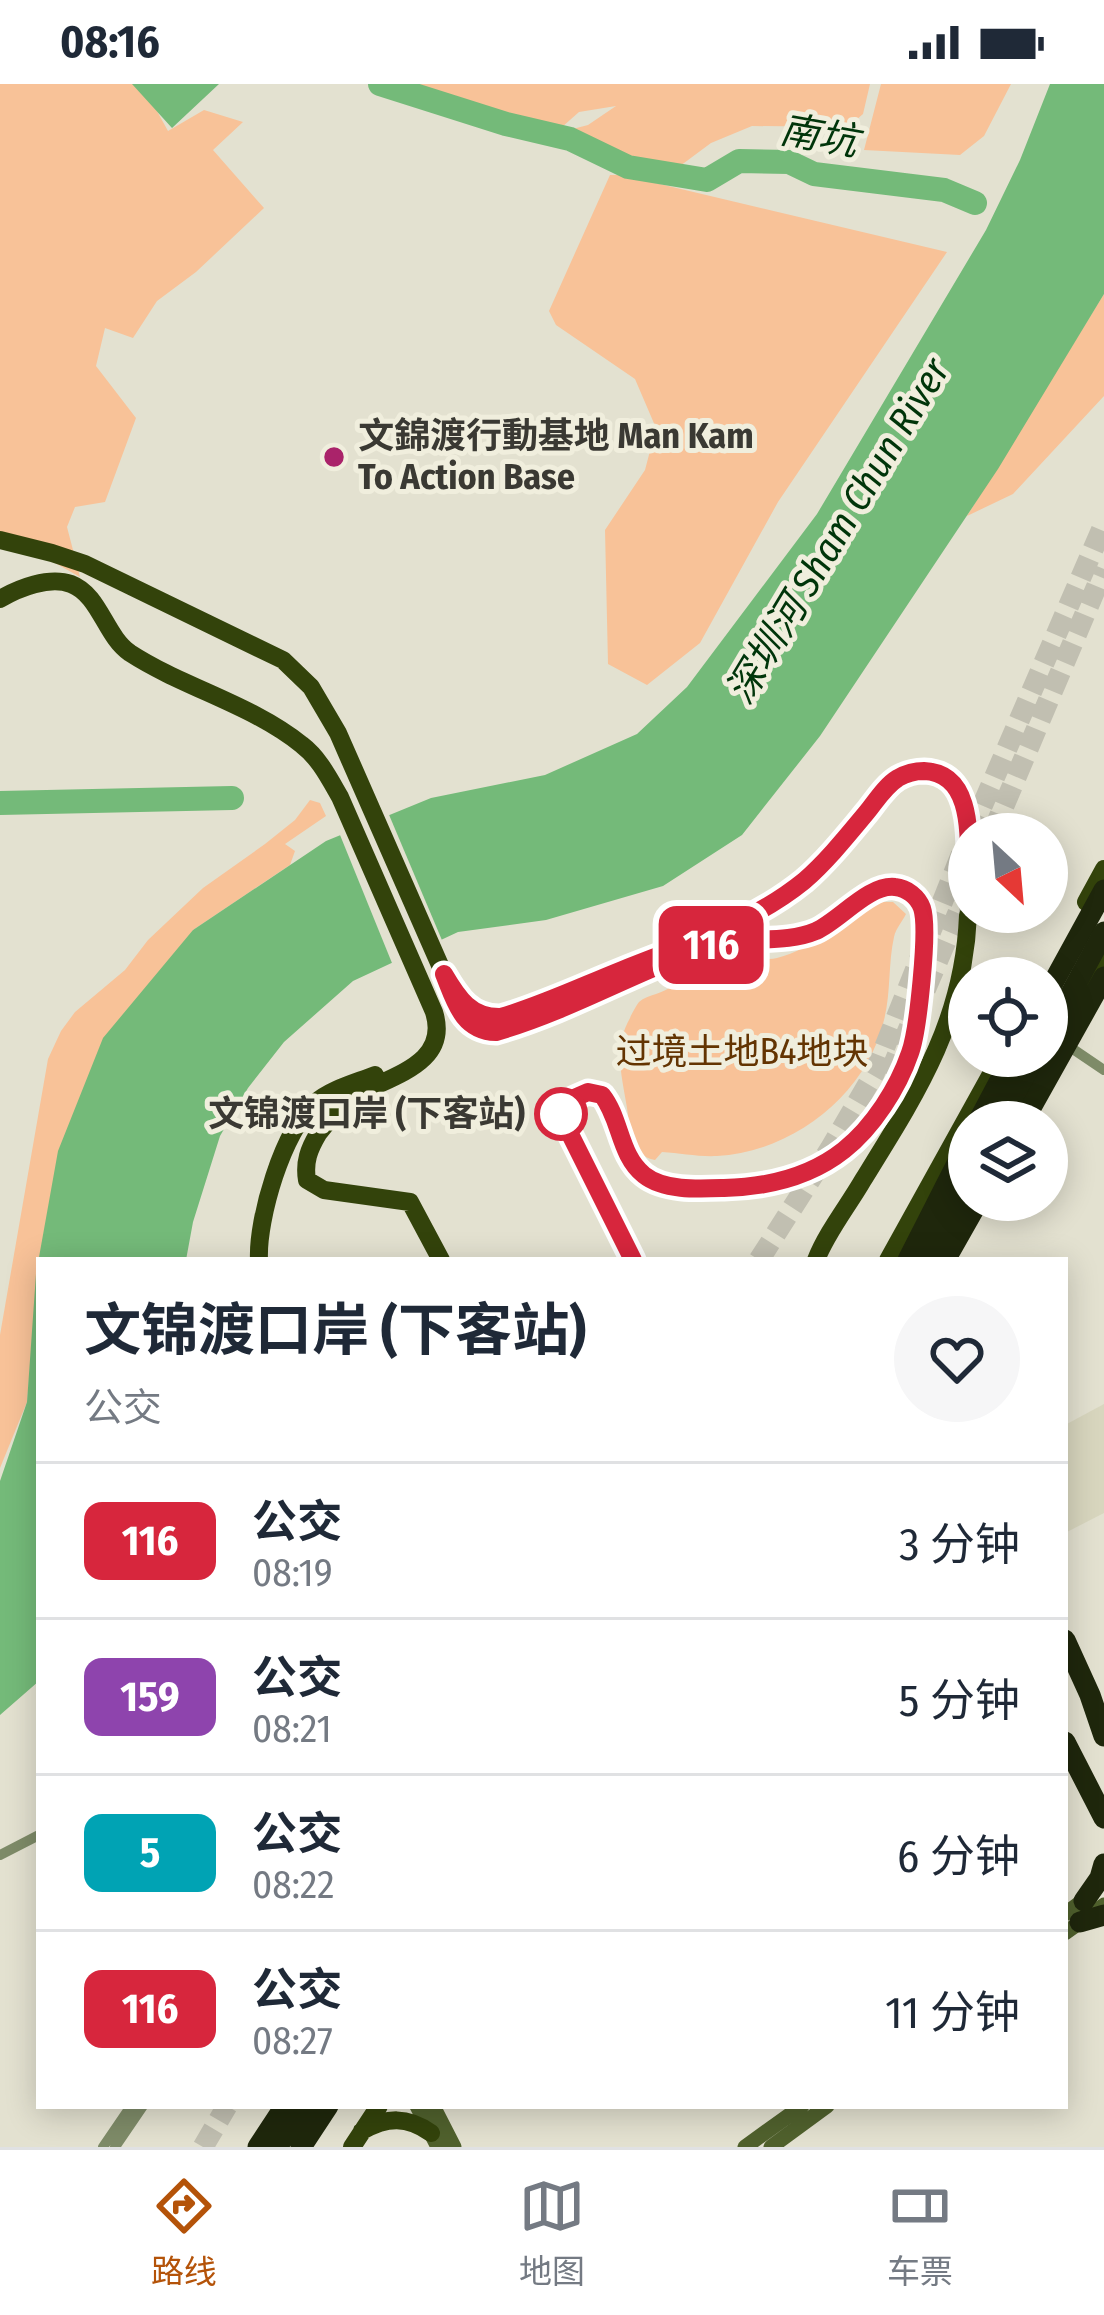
<!DOCTYPE html>
<html lang="zh">
<meta charset="utf-8">
<style>
body{margin:0;font-family:"Fira Sans Condensed","Noto Sans SC",sans-serif;background:#f6f6f7;color:#1f2937;height:100vh;display:flex;flex-direction:column;font-size:45px;white-space:nowrap}
*{box-sizing:border-box;margin:0}
p{font-size:39px;color:#747a83}
.icon{flex:none;width:66px;height:66px;fill:none;stroke:currentColor;stroke-width:2;stroke-linecap:round;stroke-linejoin:round}
.map{position:relative;flex:1;overflow:hidden}
.sheet{position:absolute;left:36px;top:1173px;width:1032px;height:852px;display:flex;flex-direction:column;background:#fff;border-radius:0px;box-shadow:0 6px 30px #0003}
.sheet>*{flex:none}
.badge{padding:0 24px;border-radius:18px;font-size:42px;line-height:78px}
.needle{width:78px;rotate:154deg}
.tools{position:absolute;left:948px;top:729px;display:grid;gap:24px}
.tools a{display:grid;place-items:center;width:120px;height:120px;border-radius:50%;background:#fff;box-shadow:0 6px 30px #0003;font-size:60px}
.map>.badge{position:absolute;translate:-50% -50%;box-shadow:0 0 0 6px #fff}
.round{display:grid;place-items:center;flex:none;width:126px;height:126px;border-radius:63px;background:#f6f6f7}
.head{display:flex;align-items:center;justify-content:space-between;height:204px;padding:0 48px}
h1{font-size:57px;font-weight:700;line-height:90px}
ul{padding:0;list-style:none}
li{display:flex;align-items:center;gap:36px;height:156px;padding:0 48px;border-top:3px solid #e0e1e3}
li div{flex:1}
li b{display:block;font-size:45px}
li em{font-style:normal}
li .badge{min-width:132px;font-weight:700;text-align:center}
.status{display:flex;justify-content:space-between;align-items:center;height:84px;padding:0 60px;background:#fff;direction:ltr}
.status svg{height:33px;fill:currentColor}
.tab-bar{display:flex;justify-content:space-around;align-items:center;height:168px;border-top:3px solid #e0e1e3;background:#fff;font-size:33px;color:#747a83}
.tab-bar a{display:grid;justify-items:center;gap:6px}
.tab-bar .selected{color:#b45309}
.map>svg:first-child{display:block}
.built{fill:#d8d6be}
.green{fill:#f8c298}
.water{fill:#74ba79}
.pier{fill:#e3e1d0}
.lines{fill:none;stroke-linecap:round;stroke-linejoin:round}
.river{stroke:#74ba79;stroke-width:24}
.primary-tunnel{stroke:#c1bfb1;stroke-width:18;stroke-dasharray:18 9;stroke-linecap:butt}
.highway-tunnel{stroke:#c1bfb1;stroke-width:21;stroke-dasharray:21 10;stroke-linecap:butt}
.street{stroke:#7e8b68;stroke-width:10}
.secondary{stroke:#50612d;stroke-width:15}
.primary{stroke:#33430b;stroke-width:18}
.highway{stroke:#1f270c;stroke-width:21}
.highway-bridge{stroke:#1f270c;stroke-width:21}
.line-casing{stroke:#fff;stroke-width:27}
.line{stroke:#d7263d;stroke-width:18}
.poi-dot{fill:#aa236a;stroke:#f0eedd;stroke-width:4.5}
.stop-dot{fill:#fff;stroke:#d7263d;stroke-width:6}
.labels{text-anchor:middle;dominant-baseline:central;stroke-width:10;stroke-linejoin:round;paint-order:stroke}
.poi-label{font-size:36px;font-weight:bold;fill:#3a3933;stroke:#f0eedd;text-anchor:start}
.park-label{font-size:36px;fill:#633402;stroke:#f0eedd}
.stop-label{font-size:36px;font-weight:bold;fill:#3a3933;stroke:#f0eedd;text-anchor:end}
.water-label{font-size:39px;font-style:italic;fill:#00350a;stroke:#f0eedd}
</style>
<div class="status"><b>08:16</b><svg viewBox="0 0 49 12"><path d="M0 12V9h3v3zM5 12V6h3v6zM10 12V3h3v9zM15 12V0h3v12zM26 1h20v11H26zM47 4h2v5h-2z"/></svg></div>
<div class="map">
<svg width="1104" height="2063" viewBox="0 0 1104 2063">
<rect width="100%" height="100%" fill="#e3e1d0"/>
<path class="built" d="M1104 1320V1429L1065 1449V1341Z"/>
<path class="green" d="M0 0H142L168 47 204 26 243 38 213 66 264 124 196 188 157 217 133 254 105 244 96 282 136 334 105 418 75 423 67 443 80 493 0 448Z
M380 0H870L863 30 848 43 752 42 711 59 680 82 565 62V47L588 41 616 22 579 28 553 51Z
M881 0H1011L984 52 960 71 864 66Z
M610 91H622L947 168 778 418 700 559 647 601 608 580 605 446 645 386 656 344 635 295 556 241 549 227Z
M1104 210V312L1013 410 967 432Z
M310 716 320 719 326 732 285 760 295 767 290 781 193 846 39 1176 27 1318 0 1384V1251L48 975 61 947 75 928 125 886 148 856 203 804 265 760 295 736Z
M873 818H893L906 830C902 838 896 844 894 853 888 880 891 909 884 936 867 1010 793 1068 717 1072 699 1073 680 1069 662 1068L655 1076C631 1072 630 1044 627 1024 622 992 613 964 630 934 631 931 637 920 639 918 648 910 664 910 673 901 691 884 679 876 713 866 734 861 756 879 777 874 814 865 840 836 873 818Z"/>
<path class="water" d="M132 0H219L172 44Z
M1050 0H1104V210L998 385 820 652 742 751 663 802 546 836 458 848 353 897 284 958 248 1004 220 1052 193 1138 186 1176H39V1597L0 1631V1397L27 1318 36 1190 58 1067 103 954 193 846 326 757 431 714 545 691 637 650 687 603 817 430 986 146 1020 76Z"/>
<path class="pier" d="M387 726 444 861 394 884 338 746Z"/>
<g class="lines">
<path class="river" d="M380 0 506 40 570 55 628 83 707 96 739 77 789 78 814 90 944 106 975 119
M0 719 232 714"/>
<path class="primary-tunnel" d="M968 831 969 794"/>
<path class="highway-tunnel" d="M970 750 1104 440
M992 750 1104 485
M889 991 969 803
M759 1176 830 1065 874 990 969 751
M203 2063 227 2022"/>
<path class="street" d="M1067 961 1104 986
M0 1771 39 1751
M103 2063 131 2022
M115 2063 143 2022"/>
<path class="secondary" d="M1065 1830 1092 1810
M1065 1849 1104 1821
M417 2022 438 2063
M433 2022 454 2063
M745 2063 802 2022
M771 2063 827 2022"/>
<path class="primary" d="M0 456 52 469 85 480 283 576 311 603 338 649 457 920C468 941 480 952 505 945 550 927 596 908 642 890 664 880 687 869 710 862 742 852 778 859 810 849 837 840 863 805 889 803 911 802 922 818 924 837 922 874 923 912 916 948 911 972 900 994 887 1015 850 1072 803 1099 734 1104 708 1105 667 1108 644 1091 618 1072 622 1034 602 1011L588 1008 556 1022 633 1176
M0 515C19 504 49 492 71 500 100 511 105 552 130 569 184 604 251 620 302 661 319 674 329 694 340 713L434 928C450 979 393 991 359 1010 343 1020 329 1035 318 1050 309 1065 304 1078 307 1096L324 1106 410 1118 441 1176
M1086 818 1104 785
M696 857C733 841 770 823 802 798 828 777 850 748 871 723 879 713 886 702 896 695 910 686 926 685 941 692 976 709 968 762 969 794
M1088 903 1104 874
M459 914C478 935 495 937 520 927
M259 1176C257 1135 283 1046 315 1019 331 1005 355 999 375 991
M816 1176C827 1148 848 1122 863 1096 917 1009 964 937 968 831
M888 1176 1001 972
M362 2047C387 2033 407 2032 431 2049
M352 2063 379 2022"/>
<path class="highway" d="M1047 910 1104 806
M978 1038 1013 972
M1001 1038 1037 972
M908 1176 969 1056
M926 1176 969 1098
M945 1176 979 1116
M1065 1556 1090 1611 1104 1652
M1065 1658 1104 1734
M1084 1817 1100 1794 1104 1780
M1080 1838 1104 1831
M258 2063 285 2022
M277 2063 305 2022
M301 2063 328 2022"/>
<path class="highway-bridge" d="M1047 954 1104 848
M1023 1038 1104 893"/>
</g>
<g class="lines">
<defs>
<path id="line" d="M633 1176 556 1022 588 1008 602 1011C621 1035 619 1071 644 1091 664 1107 699 1105 724 1104 766 1103 810 1093 844 1066 873 1043 898 1004 910 969 918 947 929 845 922 824 918 813 907 804 895 803 869 800 840 836 816 847 783 861 743 851 708 862 637 887 569 927 496 948 462 947 455 917 444 890 458 914 471 934 501 933 542 921 582 902 622 886 684 861 751 840 804 797 827 777 847 752 867 728 876 717 885 702 898 694 905 690 915 687 924 687 976 689 968 759 969 794"/>
</defs>
<use href="#line" class="line-casing"/>
<use href="#line" class="line"/>
</g>
<circle class="poi-dot" cx="334" cy="373" r="12"/>
<circle class="stop-dot" cx="561" cy="1030" r="24"/>
<g class="labels">
<g class="poi-label">
<text x="358" y="352">文錦渡行動基地 Man Kam<tspan x="358" dy="41">To Action Base</tspan></text>
</g>
<g class="park-label">
<text x="742" y="968">过境土地B4地块</text>
</g>
<g class="stop-label">
<text x="525" y="1030">文锦渡口岸 (下客站)</text>
</g>
<g class="water-label">
<text transform="translate(819 52) rotate(10)">南坑</text>
<text transform="translate(838 447) rotate(-59)">深圳河 Sham Chun River</text>
</g>
</g>
</svg>
<div class="tools">
<a><svg class="needle" viewBox="-14 -14 28 28"><path d="M0-13l5 13h-10z" fill="#e53935"/><path d="M0 13l5-13h-10z" fill="#747a83"/></svg></a>
<a><svg class="icon" aria-label="locate" viewBox="0 0 24 24"><circle cx="12" cy="12" r="6"/><path d="M12 2v4M12 18v4M2 12h4M18 12h4"/></svg></a>
<a><svg class="icon" aria-label="layers" viewBox="0 0 24 24"><path d="M12 4l9 5-9 5-9-5zM3 14l9 5 9-5"/></svg></a>
</div>
<b class="badge" style="left:711px;top:861px;background:#d7263d;color:#fff">116</b>
<section class="sheet">
<div class="head"><div><h1>文锦渡口岸 (下客站)</h1><p>公交</p></div><a class="round"><svg class="icon" aria-label="heart" viewBox="0 0 24 24"><path d="M12 20l-8-8c-3-5 5-10 8-4 3-6 11-1 8 4z"/></svg></a></div>
<ul>
<li><span class="badge" style="background:#d7263d;color:#fff">116</span><div><b>公交</b><p>08:19</p></div><em>3 分钟</em></li>
<li><span class="badge" style="background:#8e44ad;color:#fff">159</span><div><b>公交</b><p>08:21</p></div><em>5 分钟</em></li>
<li><span class="badge" style="background:#00a3b4;color:#fff">5</span><div><b>公交</b><p>08:22</p></div><em>6 分钟</em></li>
<li><span class="badge" style="background:#d7263d;color:#fff">116</span><div><b>公交</b><p>08:27</p></div><em>11 分钟</em></li>
</ul>
</section>
</div>
<nav class="tab-bar">
<a class="selected"><svg class="icon" aria-label="directions" viewBox="0 0 24 24"><path d="M12 3l9 9-9 9-9-9zM9 14v-3h6M13 9l2 2-2 2"/></svg>路线</a>
<a><svg class="icon" aria-label="map" viewBox="0 0 24 24"><path d="M3 6l6-2 6 2 6-2v14l-6 2-6-2-6 2zM9 4v14M15 6v14"/></svg>地图</a>
<a><svg class="icon" aria-label="tickets" viewBox="0 0 24 24"><path d="M3 7h18v10H3zM15 7v10"/></svg>车票</a>
</nav>
